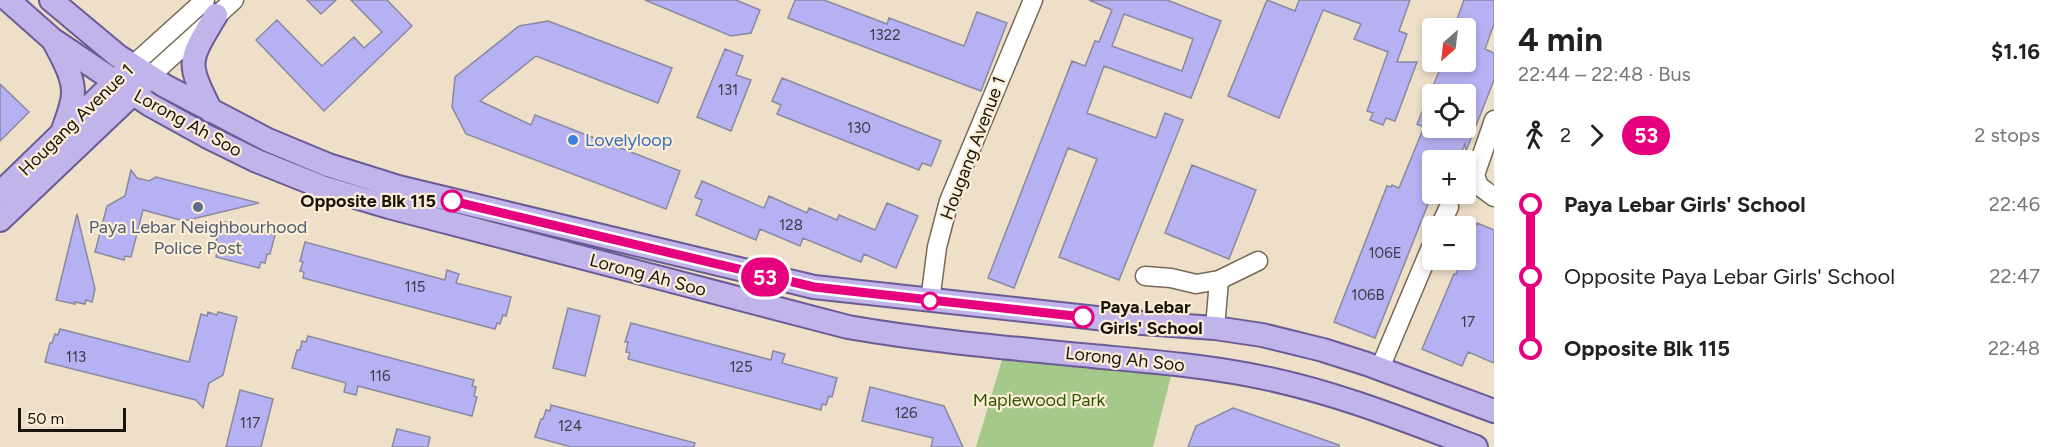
<!DOCTYPE html>
<meta charset="utf-8">
<style>
body{margin:0;font-family:Figtree,sans-serif;background:#f6f6f6;color:#222;height:100vh;display:flex;flex-direction:column;font-size:22px;white-space:nowrap}
*{box-sizing:border-box;margin:0}
p{font-size:20px;color:#767676}
.icon{flex:none;width:33px;height:33px;fill:none;stroke:currentColor;stroke-width:2;stroke-linecap:round;stroke-linejoin:round}
.map{position:relative;flex:1;overflow:hidden}
.details{display:flex;flex-direction:column;background:#fff;width:570px}
.details>*{flex:none}
.badge{padding:0 12px;border-radius:20px;font-size:21px;line-height:39px}
.needle{width:39px;rotate:208deg}
.tools{position:absolute;left:1422px;top:18px;display:grid;gap:12px}
.tools a{display:grid;place-items:center;width:54px;height:54px;border-radius:6px;background:#fff;box-shadow:0 3px 9px #0003;font-size:30px}
.scale{position:absolute;left:18px;bottom:15px;width:108px;box-sizing:border-box;padding-left:6px;border:3px solid #18130b;border-top:0;font-size:16px;line-height:21px;white-space:nowrap;color:#18130b;-webkit-text-stroke:4px #fbedd6;paint-order:stroke}
.map>.badge{position:absolute;translate:-50% -50%;box-shadow:0 0 0 3px #fff}
.legs{display:flex;align-items:center;gap:9px;height:66px;padding:0 24px;font-size:20px}
.legs p{margin-inline-start:auto}
.head{display:flex;align-items:center;justify-content:space-between;height:102px;padding:0 24px}
h1{font-size:33px;font-weight:700;line-height:45px}
ul{padding:0 24px;list-style:none}
li{display:flex;align-items:center;gap:21px;height:72px;font-size:22px}
li i{display:grid;place-items:center;width:9px;height:100%;margin:0 8px;background:currentColor}
li i::after{content:'';width:15px;height:15px;margin:-8px;border:4px solid;border-radius:50%;background:#fff}
li p{margin-inline-start:auto}
li:first-child i{background:linear-gradient(#0000 50%,currentColor 0)}
li:last-child i{background:linear-gradient(currentColor 50%,#0000 0)}
main{display:flex;flex:1;min-height:0}
.map>svg:first-child{display:block}
.green{fill:#a4c98a}
.building{fill:#b6b1f2;stroke:#8a89a0;stroke-width:1.5;fill-rule:evenodd}
.lines{fill:none;stroke-linecap:round;stroke-linejoin:round}
.minor-casing{stroke:#766a56;stroke-width:21}
.major-casing{stroke:#6a5b94;stroke-width:26}
.minor{stroke:#fff;stroke-width:18}
.major{stroke:#c0b4eb;stroke-width:22}
.line-1-casing{stroke:#fff;stroke-width:14}
.line-1{stroke:#e6007e;stroke-width:9}
.shop-dot{fill:#3f7fe0;stroke:#fbedd6;stroke-width:2}
.stop-1-dot{fill:#fff;stroke:#e6007e;stroke-width:3}
.service-dot{fill:#5c6f8a;stroke:#fbedd6;stroke-width:2}
.labels{text-anchor:middle;dominant-baseline:central;stroke-width:4.5;stroke-linejoin:round;paint-order:stroke}
.number-label{font-size:15px;fill:#403a45}
.street-label{font-size:18px;fill:#18130b;stroke:#fbedd6}
.shop-label{font-size:18px;fill:#366cbe;stroke:#fbedd6;text-anchor:start}
.stop-label{font-size:18px;font-weight:bold;fill:#18130b;stroke:#fbedd6;text-anchor:end}
.service-label{font-size:18px;fill:#4e5e75;stroke:#fbedd6}
.park-label{font-size:18px;fill:#2f5600;stroke:#fbedd6}
</style>
<main>
<div class="map">
<svg width="1494" height="447" viewBox="0 0 1494 447">
<rect width="100%" height="100%" fill="#eedfc9"/>
<path class="green" d="M1005 350 1173 368 1153 447H976Z"/>
<path class="building" d="M307 0H336L321 14Z
M351 0H387L412 26 324 111 256 40 277 20 322 66 354 37 364 48 382 32Z
M645 0H736L760 10 751 33 731 36Z
M795 0H824L887 24 889 18 964 46 977 12 1007 23 981 91 788 18Z
M1089 0H1167L1221 21 1191 98 1104 66 1087 113 1156 138 1165 113 1183 120 1119 280 1059 257 1097 159 1068 148 1014 288 988 278 1072 61 1085 66 1095 41 1099 42 1112 10ZM1124 14 1193 39 1182 71 1112 46Z
M1267 0 1295 11 1299 0H1410L1399 31 1407 34 1397 62H1417L1395 121 1386 118 1383 125 1370 120 1373 113 1367 111 1388 52 1354 39 1361 24 1323 10 1279 118 1228 96Z
M1464 0H1494V24L1485 49 1494 53V80L1466 151 1465 144 1458 160H1432V194L1375 338 1334 322 1387 186 1391 187 1392 185 1399 188 1424 127 1417 124 1443 62H1466V26L1456 22ZM1432 94H1466V128H1432Z
M548 21 672 68 658 103 536 56 480 101 531 125 535 115 680 171 666 209 466 134 452 107 455 77 519 26Z
M725 49 743 56 736 75 751 80 731 131 697 117Z
M782 78 941 141 931 166 922 163 919 170 777 114 781 105 772 101Z
M0 84 29 112 0 141Z
M1192 165 1256 190 1229 259 1165 233Z
M131 170 137 178 149 181 156 177 259 203 184 221 143 210 131 257 125 256 124 260 95 252 107 206 125 196Z
M702 181 764 208 769 196 807 213 809 208 837 220 839 215 875 230 887 203 918 216 896 268 864 254 861 262 803 238 800 246 760 229 756 240 696 215 702 200 695 197Z
M77 214 95 289 92 302 86 300 85 304 75 302V304L56 300Z
M221 221 275 235 270 254H267L265 263 261 262 259 268 216 257 217 251 214 250Z
M1477 223 1494 230V363L1468 352 1462 366 1422 349 1454 274H1456L1462 260H1466V251Z
M305 242 445 280 447 270 459 274 456 283 511 297 506 316 503 315 500 324 497 323 495 329 303 278 304 272 300 271 303 262 300 261Z
M568 308 600 316 585 376 553 368Z
M208 312 217 315 218 312 237 317 223 375 209 383 203 408 196 400 45 362 50 343H52L55 334 58 335 60 329 189 362 201 314 207 316Z
M631 323 771 360 773 351 785 354 782 363 837 378 832 397 829 396 826 405 822 404 821 410 628 359 630 353 626 352 628 342H625Z
M308 336 474 380 472 386 476 387 474 396 477 397 472 416 358 386 356 395 344 392 346 383 292 368 297 350H300L302 341 306 342Z
M870 387 944 406 963 447H931L933 438 862 421Z
M240 390 273 399 261 447H226Z
M551 405 695 443 694 447H571L535 437 541 419H543L546 410 550 411Z
M1233 408 1339 445V447H1188L1196 426Z
M397 429 430 437 428 447H392Z"/>
<g class="lines">
<defs>
<path id="minor" d="M132 66 205 0
M149 77 234 0
M1494 120 1475 175 1479 186 1494 197
M1440 226 1449 207
M1145 276 1171 278 1196 284 1219 280 1258 261
M930 301 937 247 949 201 1033 0
M1215 328 1219 280
M1380 368 1432 245"/>
<path id="major" d="M8 0 52 39 150 105 206 136 257 161 322 187 389 207 848 327C928 341 1010 348 1092 356 1145 361 1198 365 1250 375 1330 390 1400 418 1476 447
M51 0 118 56 165 86 268 140 328 165 398 187 814 287 1142 323 1215 328 1262 335 1323 350 1367 364 1494 411
M53 40C61 55 73 75 73 92 73 106 66 120 62 133
M211 111C186 61 188 62 216 15
M0 193 124 73
M0 220 142 85"/>
</defs>
<use href="#minor" class="minor-casing"/>
<use href="#major" class="major-casing"/>
<use href="#minor" class="minor"/>
<use href="#major" class="major"/>
</g>
<g class="lines">
<defs>
<path id="line-1" d="M452 201 814 287 1083 317"/>
</defs>
<use href="#line-1" class="line-1-casing"/>
<use href="#line-1" class="line-1"/>
</g>
<circle class="shop-dot" cx="573" cy="140" r="6"/>
<g class="stop-1-dot">
<circle cx="452" cy="201" r="10"/>
<circle cx="930" cy="301" r="8"/>
<circle cx="1083" cy="317" r="10"/>
</g>
<circle class="service-dot" cx="198" cy="207" r="6"/>
<g class="labels">
<g class="number-label">
<text x="885" y="35">1322</text>
<text x="728" y="90">131</text>
<text x="859" y="128">130</text>
<text x="791" y="225">128</text>
<text x="1385" y="253">106E</text>
<text x="415" y="287">115</text>
<text x="1368" y="295">106B</text>
<text x="1468" y="322">17</text>
<text x="76" y="357">113</text>
<text x="741" y="367">125</text>
<text x="380" y="376">116</text>
<text x="906" y="413">126</text>
<text x="250" y="423">117</text>
<text x="570" y="426">124</text>
</g>
<g class="street-label">
<text transform="translate(76 120) rotate(-44)">Hougang Avenue 1</text>
<text transform="translate(188 123) rotate(29)">Lorong Ah Soo</text>
<text transform="translate(973 148) rotate(-69)">Hougang Avenue 1</text>
<text transform="translate(648 275) rotate(15)">Lorong Ah Soo</text>
<text transform="translate(1125 359) rotate(6)">Lorong Ah Soo</text>
</g>
<g class="shop-label">
<text x="585" y="140">Lovelyloop</text>
</g>
<g class="stop-label">
<text x="436" y="201">Opposite Blk 115</text>
<text x="1100" y="307" text-anchor="start">Paya Lebar<tspan x="1100" dy="21">Girls' School</tspan></text>
</g>
<g class="service-label">
<text x="198" y="227">Paya Lebar Neighbourhood<tspan x="198" dy="21">Police Post</tspan></text>
</g>
<g class="park-label">
<text x="1039" y="400">Maplewood Park</text>
</g>
</g>
</svg>
<div class="tools">
<a><svg class="needle" viewBox="-14 -14 28 28"><path d="M0-13l5 13h-10z" fill="#e53935"/><path d="M0 13l5-13h-10z" fill="#767676"/></svg></a>
<a><svg class="icon" aria-label="locate" viewBox="0 0 24 24"><circle cx="12" cy="12" r="6"/><path d="M12 2v4M12 18v4M2 12h4M18 12h4"/></svg></a>
<a>+</a>
<a>−</a>
</div>
<div class="scale">50 m</div>
<b class="badge" style="left:765px;top:277px;background:#e6007e;color:#fff">53</b>
</div>
<section class="details">
<div class="head"><div><h1>4 min</h1><p>22:44 – 22:48 · Bus</p></div><b>$1.16</b></div>
<div class="legs"><svg class="icon" aria-label="walk" viewBox="0 0 24 24"><circle cx="13" cy="4" r="2"/><path d="M13 8l-2 6 4 7M11 14l-3 7M7 12l3-4h3l4 4"/></svg>2<svg class="icon" aria-label="forward" viewBox="0 0 24 24"><path d="M9 5l7 7-7 7"/></svg><b class="badge" style="background:#e6007e;color:#fff">53</b><p>2 stops</p></div>
<ul>
<li><i style="color:#e6007e"></i><b>Paya Lebar Girls' School</b><p>22:46</p></li>
<li><i style="color:#e6007e"></i><span>Opposite Paya Lebar Girls' School</span><p>22:47</p></li>
<li><i style="color:#e6007e"></i><b>Opposite Blk 115</b><p>22:48</p></li>
</ul>
</section>
</main>
